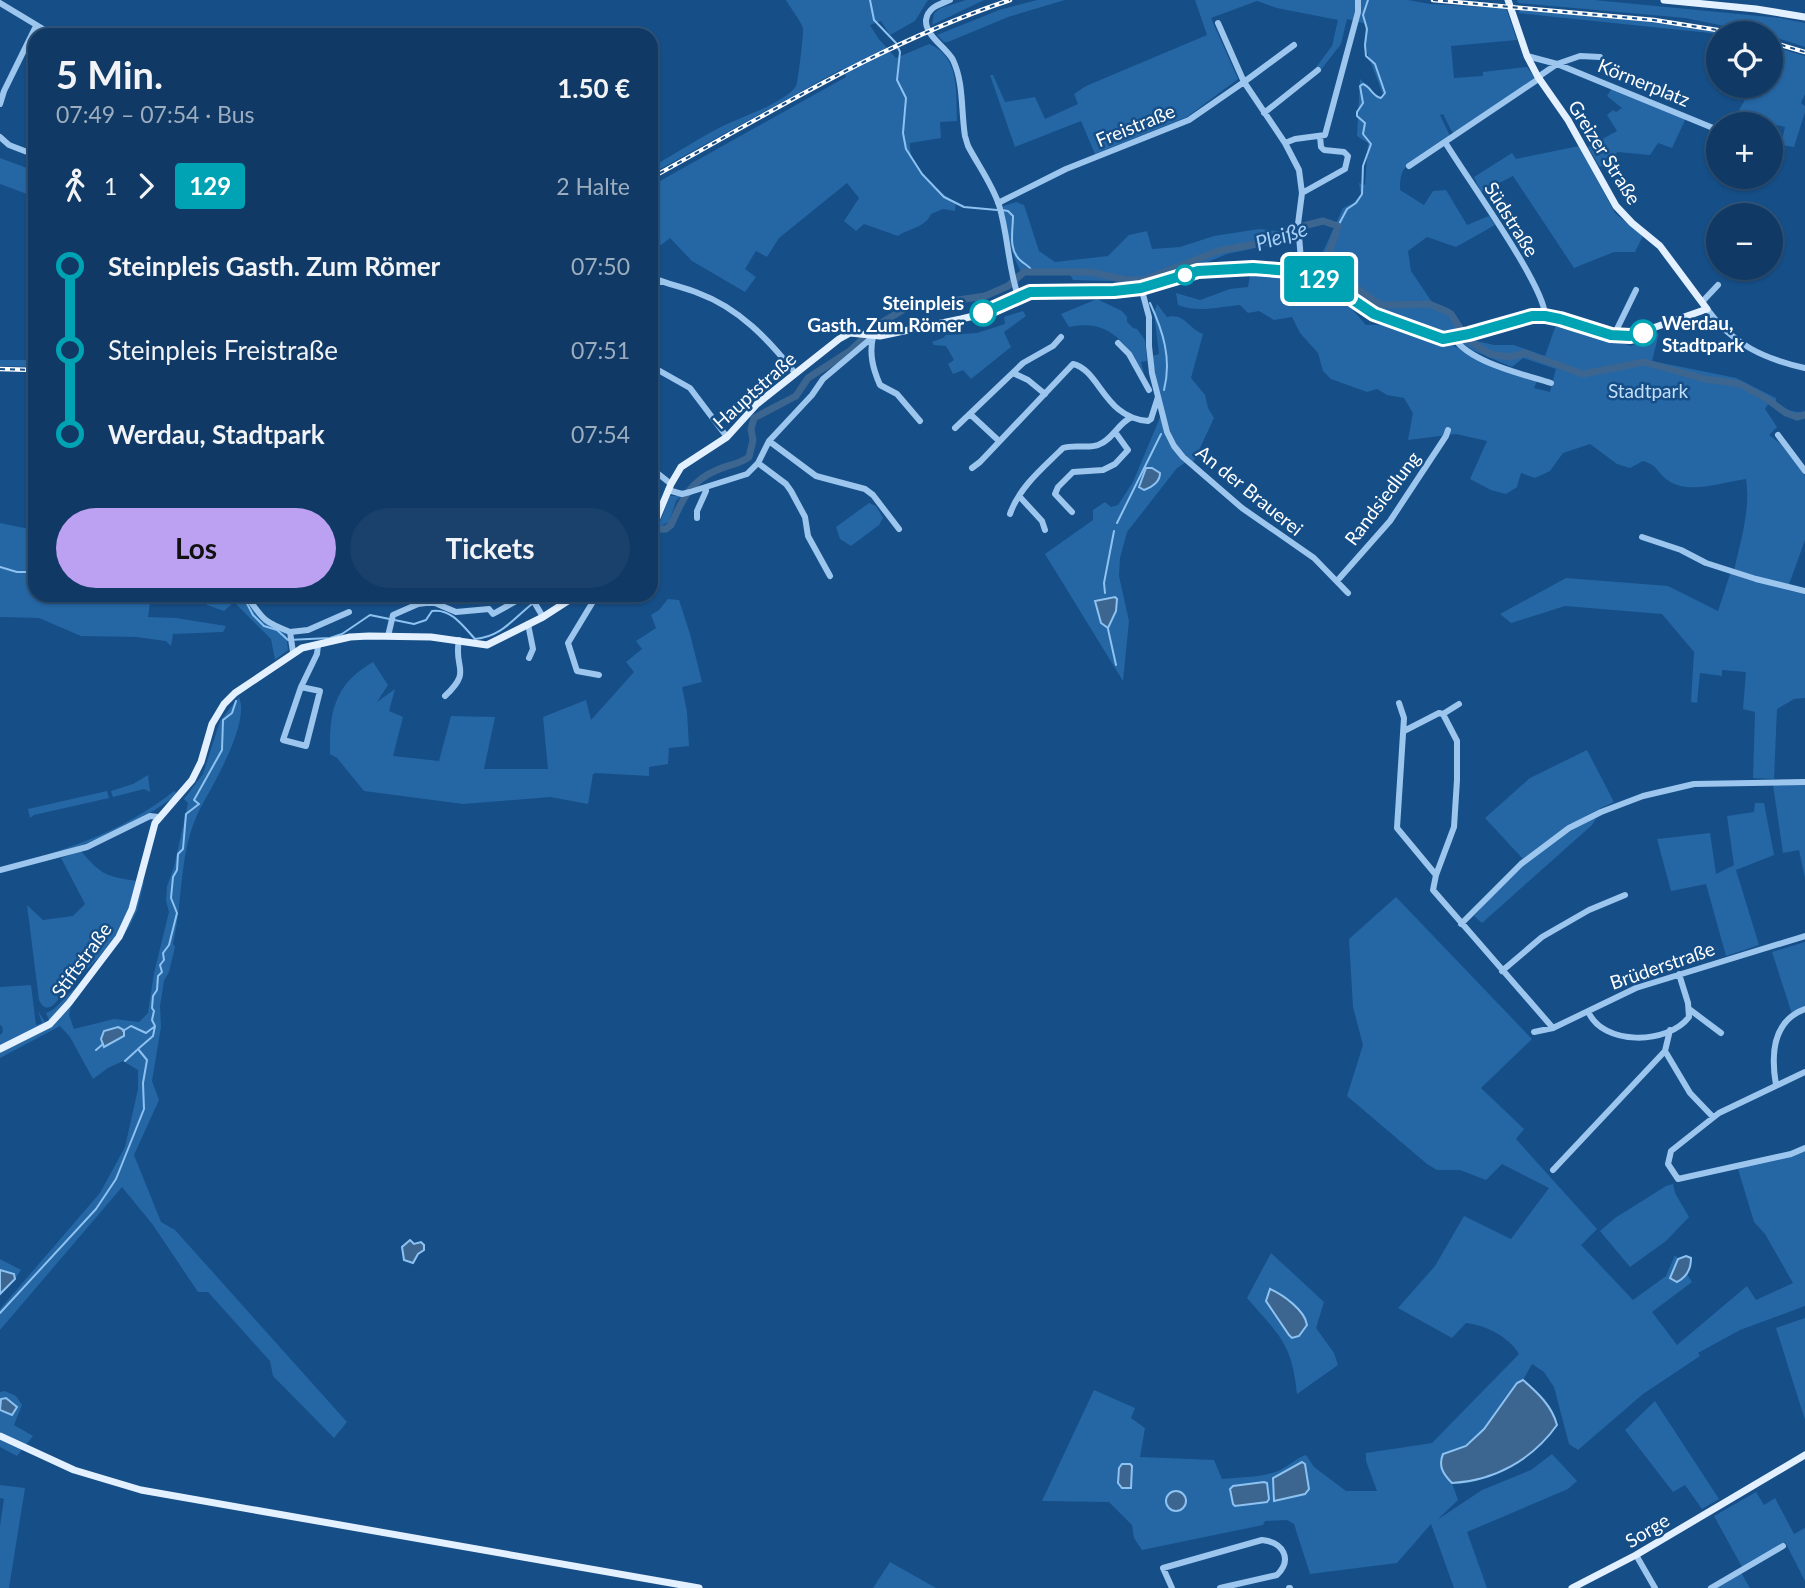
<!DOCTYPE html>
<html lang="de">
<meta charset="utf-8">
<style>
body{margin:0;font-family:Lato,sans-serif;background:#19416b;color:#f1f3f6;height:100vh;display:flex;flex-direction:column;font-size:26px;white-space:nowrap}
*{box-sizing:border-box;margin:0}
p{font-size:23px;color:#9cadbf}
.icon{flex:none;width:38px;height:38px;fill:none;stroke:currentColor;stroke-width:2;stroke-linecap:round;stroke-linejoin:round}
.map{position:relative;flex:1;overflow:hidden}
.drawer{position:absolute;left:28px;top:28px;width:630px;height:574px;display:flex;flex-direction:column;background:#103a65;border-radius:21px;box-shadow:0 2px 5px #0004,0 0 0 2px #305479}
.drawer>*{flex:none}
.badge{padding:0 14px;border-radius:5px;font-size:24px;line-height:46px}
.buttons{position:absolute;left:1706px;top:21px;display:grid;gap:14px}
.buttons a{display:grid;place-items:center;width:77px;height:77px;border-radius:50%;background:#103a65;box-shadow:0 2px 5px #0004,0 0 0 2px #305479;font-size:35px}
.map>.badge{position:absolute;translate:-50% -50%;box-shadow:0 0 0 4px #fff}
.legs{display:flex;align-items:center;gap:10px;height:77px;padding:0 28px;font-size:23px}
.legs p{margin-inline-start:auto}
.head{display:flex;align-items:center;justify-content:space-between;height:119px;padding:0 28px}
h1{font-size:38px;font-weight:700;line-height:52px}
.button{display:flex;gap:14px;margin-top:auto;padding:14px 28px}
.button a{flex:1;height:80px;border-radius:42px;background:#bca0f2;color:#111;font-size:28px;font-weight:700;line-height:80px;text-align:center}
.button a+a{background:#19416b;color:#f1f3f6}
ul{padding:0 28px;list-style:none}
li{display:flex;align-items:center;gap:24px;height:84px;font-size:26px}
li i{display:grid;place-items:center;width:10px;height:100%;margin:0 9px;background:currentColor}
li i::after{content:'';width:18px;height:18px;margin:-9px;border:5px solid;border-radius:50%;background:#103a65}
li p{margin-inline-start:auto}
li:first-child i{background:linear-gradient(#0000 50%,currentColor 0)}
li:last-child i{background:linear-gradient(currentColor 50%,#0000 0)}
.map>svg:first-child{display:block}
.green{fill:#2566a5}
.water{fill:#3c6690;stroke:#8ec2f1;stroke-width:2}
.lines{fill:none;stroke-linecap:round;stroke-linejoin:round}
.stream{stroke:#8ec2f1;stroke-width:2}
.river{stroke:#3c6690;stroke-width:7}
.minor{stroke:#9cc6ee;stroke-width:6}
.major{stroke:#e3f0ff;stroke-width:7}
.rail-casing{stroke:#fff;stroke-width:4.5}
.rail{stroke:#164e87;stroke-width:2;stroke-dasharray:5;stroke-linecap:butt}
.line-1-casing{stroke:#fff;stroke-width:16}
.line-1{stroke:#00a3b4;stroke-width:10}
.stop-1-dot{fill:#fff;stroke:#00a3b4;stroke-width:3.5}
.labels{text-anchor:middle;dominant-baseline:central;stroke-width:5;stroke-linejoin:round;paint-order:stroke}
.street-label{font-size:19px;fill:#fff;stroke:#164e87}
.stop-label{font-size:19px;font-weight:bold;fill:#fff;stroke:#164e87;text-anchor:end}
.park-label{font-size:19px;fill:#c2dffa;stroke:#164e87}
.water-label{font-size:21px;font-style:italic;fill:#a7d0f6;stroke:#164e87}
</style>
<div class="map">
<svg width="1805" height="1588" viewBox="0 0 1805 1588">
<rect width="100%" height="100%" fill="#164e87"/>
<path class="green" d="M786 0H928L915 21 890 35 881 21 870 25 878 38 896 58 929 44C960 56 956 93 957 121L940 122 941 138 910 143C908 167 937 192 956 202L955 211 943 209 931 214C925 228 909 228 898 236L864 224 856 231 844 221 859 198 847 183 779 238 767 257 756 251 745 269 756 277 745 292 692 261 670 238 661 245 651 240V186L846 77 842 69 651 174V167C674 155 694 141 717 129 737 118 784 104 796 86 798 83 804 31 803 28 799 18 791 9 786 0Z
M966 0H984L932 25 934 13 941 8Z
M1037 0H1065L1008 17 948 42H944L937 35 999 10Z
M1180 0H1408L1430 4 1506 8 1517 40 1451 46 1454 78 1483 76V72L1527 67 1535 78 1454 133 1452 132 1443 114 1440 115 1450 136C1438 144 1407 160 1402 173 1400 178 1400 185 1400 190L1424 205 1433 191 1446 190 1467 225 1489 216 1495 225 1456 247 1427 237 1408 251 1411 271 1432 302 1451 313 1465 332C1424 338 1362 310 1333 280 1327 274 1325 263 1321 256L1343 208 1353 203 1361 195 1359 183 1365 185 1368 143 1357 136 1360 79 1379 98 1383 95 1364 44 1366 24 1347 19 1341 44 1320 71 1314 70 1332 46 1338 20 1277 8 1257 1 1211 18 1238 79 1187 117 1095 154 1081 121 1015 147 990 75H993L1005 102 1035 97 1045 119 1078 104 1074 94 1086 86 1207 35 1195 0Z
M1517 0H1594L1780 18 1805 23V47L1771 36V33H1759L1685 18 1518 3Z
M1521 10 1651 22 1722 33H1718V35L1710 33 1518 13Z
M1771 46 1805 56V94L1801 103 1805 106V112L1794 147 1781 145 1785 127 1752 119 1751 124H1731L1753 86H1771Z
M1612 88 1686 118 1672 148 1658 143 1650 155 1617 152 1610 168 1599 166 1588 147 1617 131 1607 115 1613 110 1616 112 1622 108 1607 96Z
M1579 146 1615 213 1643 236 1635 252H1614L1574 268 1513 176 1481 192 1474 177 1512 153 1516 159Z
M0 158 35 171V197L0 184Z
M1016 202 1024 205 1039 251 1055 262 1108 256 1129 235 1147 231 1152 249 1180 247 1214 236 1259 229 1278 231 1295 228V233L1265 246 1227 254 1198 266 1142 282 1073 280 1069 273 1020 270C1009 250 1008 229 1001 207Z
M1251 269 1305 276 1340 295 1366 325C1386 323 1401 330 1419 337 1434 342 1448 341 1461 350L1537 381 1534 388 1550 392 1556 369 1523 358 1512 367 1472 350 1461 342 1472 340 1494 345H1514L1545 356 1557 322 1631 346 1659 333 1652 361 1736 378 1776 398V402C1785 409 1794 414 1805 411V418C1790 420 1781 410 1768 404L1765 409 1777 427 1769 435 1781 444 1805 476V540L1787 590 1805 594V698L1794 699 1777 709 1774 779 1753 778 1755 712 1743 709 1746 672 1722 670V676L1700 673 1697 703 1691 702 1694 652 1662 614 1565 606 1511 623 1500 614 1566 578 1668 586 1718 611 1731 571H1734C1740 542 1751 510 1746 479 1722 482 1690 495 1669 481 1656 473 1660 466 1643 461L1630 468 1617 464 1590 444 1563 453 1550 471 1535 478 1521 473 1517 487 1506 494 1491 490 1470 479 1487 441 1456 434 1408 440 1413 413 1404 398 1387 395 1377 389 1367 392 1331 379 1323 371 1318 353 1300 333 1292 317 1274 320 1259 311 1248 313 1240 305C1217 307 1200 313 1178 305L1176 293 1200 300 1230 289 1248 287Z
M1097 299 1122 311 1127 317V322L1133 328 1137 329 1145 340 1147 361 1141 362 1145 378C1128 345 1111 318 1069 327L1061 314Z
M1157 304 1167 317C1186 313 1188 329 1203 334L1191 378 1205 395 1208 408 1214 418 1193 463 1174 442 1162 406 1152 356 1159 354 1154 313Z
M1023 311 1026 316 1004 332 1011 347 971 379 963 370 953 374 948 364 954 360 946 346 934 345 932 342 943 338 946 335 977 333 1005 324 1004 317Z
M0 360H35V367L0 366Z
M1161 415C1166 434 1171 449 1185 463L1177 468 1127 532 1120 558 1119 576 1129 621 1123 681 1045 554 1093 520V510L1105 502 1111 507 1118 505 1133 482Z
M670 496H681L676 501 669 522 658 527Z
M869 503 876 506 883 518 879 525 851 546 840 539 836 527Z
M0 523 34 530 35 532V595H151L148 617 176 618 226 626 223 632 173 634 171 646 166 641 136 637 81 636 39 618 0 617Z
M198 595H252L246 600 270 626 286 634 288 650 275 660 271 639 234 602 224 611 207 605Z
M668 599 679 600 690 634 702 682 682 687 687 712 689 746 669 748 668 764 649 767V776L596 773 593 774 588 804 550 797 463 804 364 791 337 758 330 754C329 713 334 684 373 662L388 685 377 702 395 689 389 711 403 717 393 756 439 761 451 716 495 717 484 769H548L543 717 586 700 591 720 634 672 626 662 642 649 636 641 656 628 651 615 659 610Z
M239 697C250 723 214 783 201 807 178 850 184 898 173 944L175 947 169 972 164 981 160 1006 161 1027 152 1081 159 1100 134 1155 161 1222 175 1230 347 1422 334 1438 273 1376 270 1361 208 1292H198L153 1225 122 1187 0 1330V1309L100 1193 125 1147 138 1089V1070L123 1061 108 1068 93 1079 70 1037 60 1026 0 1058V1035L3 1032 2 1026 0 1025V987L31 985 36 1025 42 1023 38 1011 45 1022 49 1020 46 1013C59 1009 65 994 76 988L122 935 142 881 144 882 137 911 128 929 71 1006 69 1015 74 1029 114 1019 139 1022 148 1013 154 973 169 912 166 901 167 886 174 867 188 803 184 799 203 774 220 721Z
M1587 750 1614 802C1580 817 1552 836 1523 859L1485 818 1530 778Z
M148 775 150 792 144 789 113 797 111 791 133 784Z
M1773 785H1805V878L1799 850 1783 853Z
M107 791 109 798 34 815 30 818 28 809Z
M174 791 178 794C138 824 94 842 47 857L49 854C95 839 135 822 174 791Z
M1755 803H1764L1774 855 1736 870 1759 945 1726 956 1706 884 1671 891 1657 839 1710 833 1716 874 1734 865 1727 816 1754 812Z
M1597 817 1592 825 1482 923 1474 916C1508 875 1549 839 1597 817Z
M81 851C101 875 107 877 138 881 133 899 127 916 118 933 104 956 85 970 66 989 61 994 57 1003 52 1006 45 1010 42 1006 39 1000L27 905 43 920 73 916 85 904 61 858Z
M1396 897 1532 1039 1481 1088 1524 1129 1516 1139 1597 1229 1581 1245 1633 1300 1666 1276 1675 1255 1678 1259 1673 1269 1680 1281 1687 1274 1692 1282 1652 1312 1677 1345 1747 1286 1756 1300 1793 1283 1765 1234 1754 1222 1738 1169 1805 1150V1306L1740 1330 1698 1353 1700 1356 1643 1394 1578 1450 1569 1444 1554 1387 1544 1372 1532 1364 1523 1380 1517 1383 1484 1429 1466 1446 1443 1454 1446 1477 1452 1483 1458 1500 1437 1520 1482 1490 1531 1470 1552 1454 1577 1481 1568 1489 1467 1532 1487 1588H1454L1431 1524 1397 1563 1310 1574 1294 1524 1287 1520 1265 1521 1263 1525 1142 1550 1134 1538 1132 1525 1109 1502 1042 1501 1094 1390 1135 1408 1131 1418 1145 1428 1140 1457 1214 1460 1222 1479C1240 1477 1263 1478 1280 1470 1289 1466 1296 1458 1306 1455L1314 1467 1346 1491H1377L1366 1461V1453L1432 1443 1519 1354C1509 1337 1486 1325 1466 1323L1452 1338 1398 1308 1435 1266 1464 1216 1511 1239 1549 1188 1502 1164 1486 1180 1460 1170H1437L1427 1164 1347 1096 1363 1045 1353 1007 1349 939Z
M1805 942V1009L1792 1014 1772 952Z
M1673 1184 1675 1193 1689 1217 1666 1241 1630 1267 1600 1231 1615 1218 1666 1186Z
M1271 1253 1324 1302 1316 1328 1334 1353 1338 1365 1297 1394C1292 1343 1279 1335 1247 1298Z
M0 1259 21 1270 15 1279 14 1274 0 1270Z
M1805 1318V1420L1776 1328Z
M5 1391 16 1396 22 1405 14 1425 33 1436 17 1456 0 1447V1392Z
M1655 1401 1719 1499 1702 1509 1685 1485 1673 1492 1625 1430Z
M0 1485 25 1488 9 1588H0V1526L4 1499 0 1498Z
M1756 1492 1764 1505 1775 1498 1794 1534 1805 1528V1581L1785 1542 1742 1567 1714 1516Z
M890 1562 936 1588H873Z
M1739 1569 1750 1588H1707Z"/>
<path class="water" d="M1146 468H1152L1160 473C1160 482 1152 487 1144 490L1139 487Z
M1115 597 1117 599 1116 611 1108 628 1101 623 1095 601Z
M118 1027 124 1030V1036L104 1047 101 1039 104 1031Z
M410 1240 414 1244 421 1242 424 1245V1250L418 1254 413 1263 404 1260 402 1247Z
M1686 1256 1691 1258C1691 1269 1687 1277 1677 1282L1670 1278 1678 1259Z
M0 1270 14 1274 15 1279 0 1294Z
M1270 1289C1283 1295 1305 1310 1307 1325L1299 1336 1292 1338 1289 1335 1266 1301Z
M1523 1380C1538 1393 1552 1406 1557 1425 1532 1460 1494 1481 1452 1483 1443 1474 1438 1466 1443 1454L1466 1446 1484 1429 1517 1383Z
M6 1398 17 1407 12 1415 0 1410 1 1399Z
M1302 1462 1305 1464 1309 1489 1305 1494 1274 1501 1273 1478Z
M1122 1464H1130L1132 1466 1131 1488H1122L1118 1483 1119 1468Z
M1264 1482 1267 1483 1269 1499 1267 1502 1235 1506 1233 1504 1230 1489 1233 1486Z
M1166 1501a10 10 0 1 1 20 0a10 10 0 1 1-20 0Z"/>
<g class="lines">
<path class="stream" d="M870 0 874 20 896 43 900 52 897 80 906 98 903 133 906 149 922 174 944 197 964 207 997 210
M1002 210 1008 211 1013 216C1013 231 1008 249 1020 260 1025 265 1029 265 1032 271
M1338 226 1347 209 1356 203 1362 194 1363 166 1371 144 1363 134 1365 123 1357 116V112L1363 103 1360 86 1363 84C1371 87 1372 96 1381 98L1385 93 1375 64 1366 56 1365 45 1367 29 1363 15 1368 0
M1150 303C1163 331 1172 359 1164 390
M1117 523 1161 434
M0 567 17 572H35
M1105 593 1104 583 1114 531
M204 595C223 612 226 594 243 596L253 615 264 626 277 630 288 640 330 638 342 634 370 615 414 624 426 620 432 611C451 608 463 626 475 639 501 637 513 619 532 604
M538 601 550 595
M1108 629 1116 665
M123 1031 131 1026 146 1033 154 1027
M96 1050 103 1044
M125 1061 137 1050
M0 1313 96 1209 116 1179 144 1109 143 1083 147 1060 138 1049 153 1036 155 1026 152 1020 154 1011 152 1008 153 996 157 990 158 976 162 972 160 965 164 960 163 953 169 945 177 913 171 898 173 877 177 870 178 854 183 849 186 814 199 804 194 800 222 750 223 720 232 713 236 701"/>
<path class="river" d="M651 529H666L671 525C682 500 690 481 717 470 728 465 740 464 749 457L753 440 751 429 754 418 796 396 808 378 850 351 876 326 906 308 985 296 1008 286 1024 272H1090L1127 280H1144L1218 251 1277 240 1303 226 1323 221 1338 226 1328 256 1330 266 1348 282 1381 305 1429 304 1446 311 1451 314 1467 339 1490 354 1510 357 1525 353 1583 374 1644 362 1705 379 1740 384 1767 399 1786 413 1797 417 1805 415"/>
<path class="minor" d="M950 0C940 4 928 7 926 20 925 36 946 47 953 60 964 83 961 112 965 136L968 146C978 165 992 184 999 205 1008 235 1008 266 1018 296
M0 3 53 35
M1218 23 1244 82 1294 45
M1527 56 1557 64 1580 56 1600 57
M1538 77 1557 64 1718 130
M0 104 4 91 36 26
M1264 113 1318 70
M0 137 9 145 35 155
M1445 142C1464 174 1546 287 1545 316
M1285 143 1295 139 1325 135 1358 12V0
M1409 166 1540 78
M1302 193 1345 169 1348 156 1344 152 1324 150 1321 147 1320 136
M998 203 1066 169 1189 120 1244 82 1285 143 1299 170 1302 193 1298 224 1302 272
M651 277C666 284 683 287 698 293 739 308 769 340 795 373
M1141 287 1149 317V346L1152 373 1167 432 1174 446 1183 457 1242 508 1314 558 1348 593
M651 290 660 281
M1702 302 1718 285
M1707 309C1732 344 1764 359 1805 368
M1679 320 1698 321 1720 328
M1614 335 1636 290
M873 337C869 354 873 369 880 385L897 394 920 421
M1454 338C1471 363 1523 374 1551 383
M1118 343 1129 354 1149 390
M651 366 690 388 727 437
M1013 373 1028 380 1045 394
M970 414 999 441
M955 428 1023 363 1053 346 1061 337
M1778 435 1805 471
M769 441 816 476 865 489 873 495 899 529
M758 463 786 484 791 491 805 517 808 536 830 576
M651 468 671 484
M972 468 980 462 1073 364C1100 370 1104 418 1148 421L1151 419 1158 397
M668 490 682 494 690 492 747 474 758 463 769 441 812 395 823 379 874 336
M1019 496 1042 521 1045 530
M1072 512 1055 494 1058 487 1073 472 1103 470 1115 464 1128 450 1115 432
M1010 514C1019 487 1044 467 1063 448 1075 444 1088 449 1098 445 1112 440 1118 424 1130 418
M697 518V511L706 491V488
M1642 537 1681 550 1706 563 1756 579 1805 591
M1337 581 1390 521 1446 436 1448 430
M246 595C263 619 262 621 290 632L293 652
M530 595 543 617
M597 595 568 643 577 671 599 675
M213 598 227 595
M528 624 533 649 529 658
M290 632 308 630 349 612
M388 636 393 615 418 604 426 603H435L456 612 489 609 493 614 527 595
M301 687 320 691 306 746 283 740 301 687 317 654 318 645
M445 696C473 670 453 669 459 640
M1399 703 1404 718 1397 828 1436 875
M1443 714 1457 741V780L1454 827 1436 875 1433 890 1553 1028
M1404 731 1439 713 1443 714 1459 704
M0 870 87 847 150 816 158 817
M1461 924 1521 864 1569 828 1601 812 1643 796 1694 784 1805 782
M1502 971 1542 937 1589 910 1625 895
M1689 1009 1721 1033
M1588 1011C1602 1046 1668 1045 1689 1017L1688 1003 1679 974
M1670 1030 1665 1051 1690 1093 1713 1117
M1534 1032 1553 1028 1636 988 1805 936
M1805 1072 1719 1113 1671 1151 1668 1164 1678 1179 1791 1154 1805 1148
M1776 1085C1771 1056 1772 1021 1805 1009
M1553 1170 1665 1051
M1636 1555 1655 1588
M1172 1588 1163 1568 1262 1540C1283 1542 1293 1559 1277 1575L1220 1588
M1289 1588H1290
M1711 1588 1783 1546"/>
<path class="major" d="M1664 0 1756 9 1805 17
M651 532 671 484 681 467 727 437 757 404 839 339 850 333 880 336 961 319 978 315 1030 292 1114 291 1147 286 1198 271 1223 268 1302 272 1331 285 1374 314 1443 339 1469 334 1521 318 1545 316 1611 335 1630 336 1707 309 1660 246 1632 223 1616 206 1568 120 1538 77 1527 56 1508 0
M0 1049 50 1024 69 1003 119 937 132 909 155 823 192 780 201 762 212 724 224 704 235 693 302 648 350 637 369 636 431 637 487 645 543 617 577 595
M0 1436 74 1470 141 1490 699 1588
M1572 1588 1636 1555 1805 1455"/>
<defs>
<path id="rail" d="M1433 0 1654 20 1736 33
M1771 42 1805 52
M651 178C768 114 883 42 1010 0
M0 369 35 370"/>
</defs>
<use href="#rail" class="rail-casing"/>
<use href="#rail" class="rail"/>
</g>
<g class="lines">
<defs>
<path id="line-1" d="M983 313 1030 292 1114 291 1141 288 1198 271 1253 268 1302 272 1331 285 1374 314 1443 339 1469 334 1532 316H1545L1560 319 1611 335 1630 336 1643 333"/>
</defs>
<use href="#line-1" class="line-1-casing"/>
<use href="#line-1" class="line-1"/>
</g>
<g class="stop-1-dot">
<circle cx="1185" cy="275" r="9"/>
<circle cx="983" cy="313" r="12"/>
<circle cx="1643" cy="333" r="12"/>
</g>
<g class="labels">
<g class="street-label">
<text transform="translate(1644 82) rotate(22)">Körnerplatz</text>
<text transform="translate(1135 125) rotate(-22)">Freistraße</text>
<text transform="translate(1605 152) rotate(58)">Greizer Straße</text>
<text transform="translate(1512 219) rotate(58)">Südstraße</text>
<text transform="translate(754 390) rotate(-42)">Hauptstraße</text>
<text transform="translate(1250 490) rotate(39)">An der Brauerei</text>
<text transform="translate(1382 498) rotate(-53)">Randsiedlung</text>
<text transform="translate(81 960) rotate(-54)">Stiftstraße</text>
<text transform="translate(1662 965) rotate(-19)">Brüderstraße</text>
<text transform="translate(1647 1530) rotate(-31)">Sorge</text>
</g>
<g class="stop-label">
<text x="964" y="302">Steinpleis<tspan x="964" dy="22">Gasth. Zum Römer</tspan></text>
<text x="1662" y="322" text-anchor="start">Werdau,<tspan x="1662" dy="22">Stadtpark</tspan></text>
</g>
<g class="park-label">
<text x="1648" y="390">Stadtpark</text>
</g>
<g class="water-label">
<text transform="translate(1281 235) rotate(-18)">Pleiße</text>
</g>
</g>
</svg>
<div class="buttons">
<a><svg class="icon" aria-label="locate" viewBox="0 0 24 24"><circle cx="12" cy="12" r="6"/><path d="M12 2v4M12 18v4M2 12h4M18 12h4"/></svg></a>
<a>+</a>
<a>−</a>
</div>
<b class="badge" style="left:1319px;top:279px;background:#00a3b4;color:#fff">129</b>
<section class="drawer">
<div class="head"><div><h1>5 Min.</h1><p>07:49 – 07:54 · Bus</p></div><b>1.50 €</b></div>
<div class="legs"><svg class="icon" aria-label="walk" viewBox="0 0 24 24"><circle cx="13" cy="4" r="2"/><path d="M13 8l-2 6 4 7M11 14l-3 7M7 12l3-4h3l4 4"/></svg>1<svg class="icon" aria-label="forward" viewBox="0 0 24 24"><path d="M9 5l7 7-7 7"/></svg><b class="badge" style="background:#00a3b4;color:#fff">129</b><p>2 Halte</p></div>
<ul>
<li><i style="color:#00a3b4"></i><b>Steinpleis Gasth. Zum Römer</b><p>07:50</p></li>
<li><i style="color:#00a3b4"></i><span>Steinpleis Freistraße</span><p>07:51</p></li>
<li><i style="color:#00a3b4"></i><b>Werdau, Stadtpark</b><p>07:54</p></li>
</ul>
<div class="button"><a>Los</a><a>Tickets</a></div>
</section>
</div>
